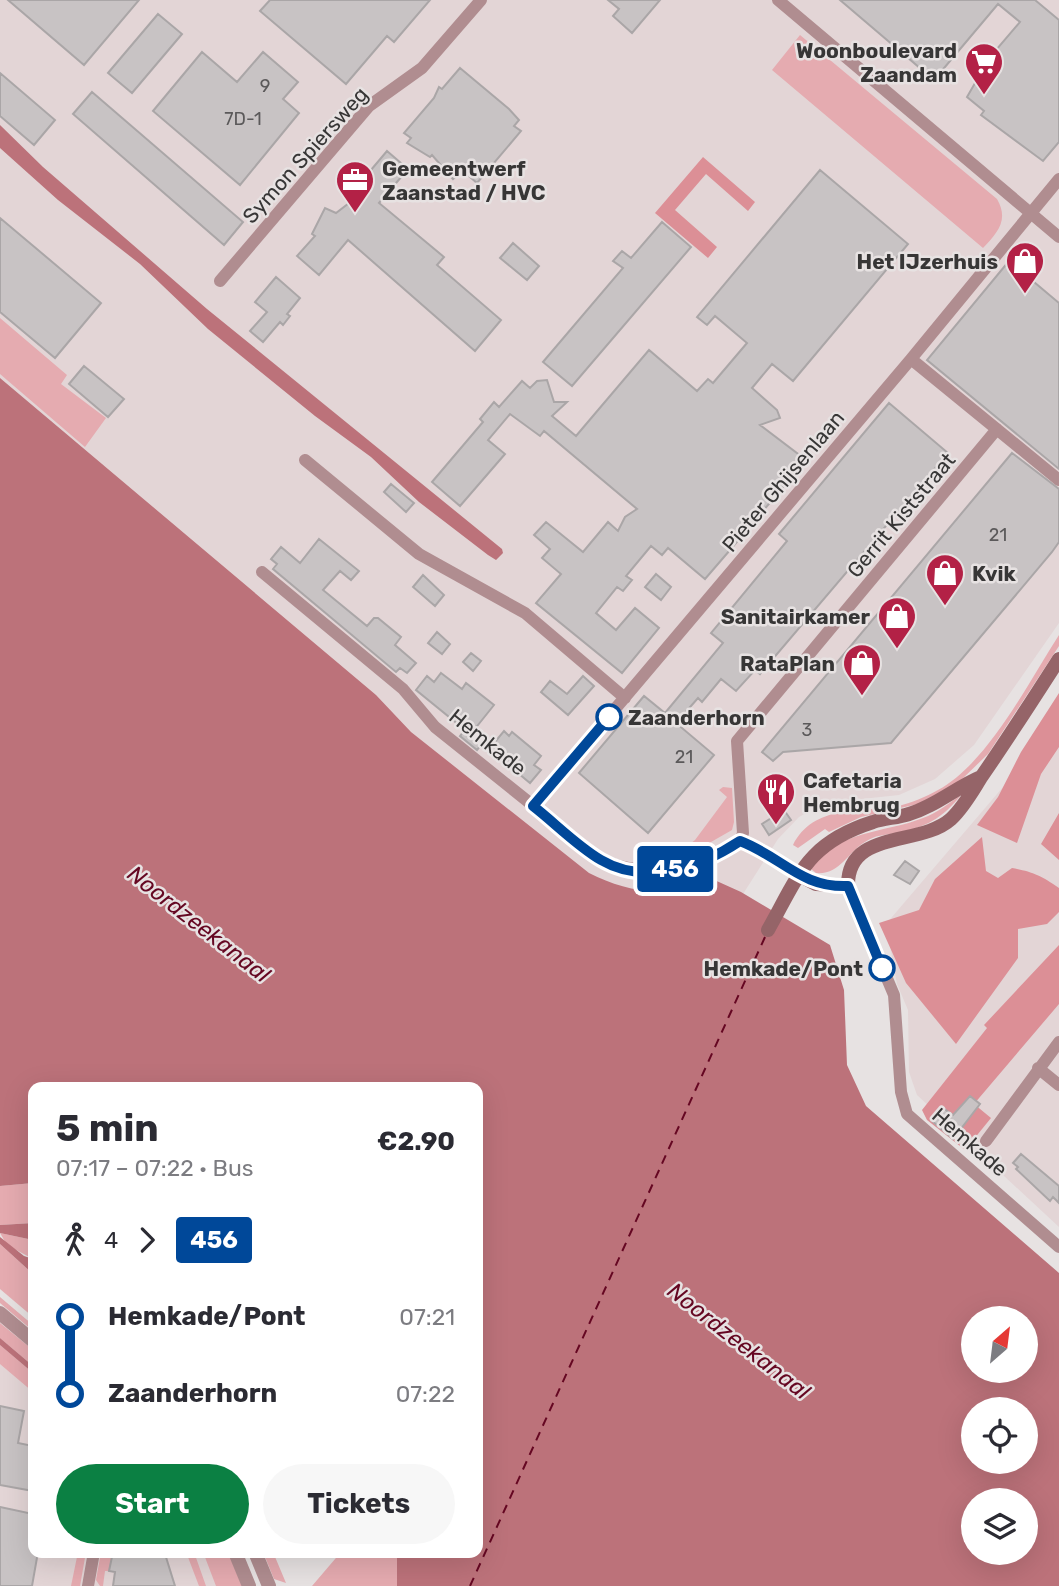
<!DOCTYPE html>
<meta charset="utf-8">
<style>
body{margin:0;font-family:Rubik,sans-serif;background:#f7f7f7;color:#2b2b33;height:100vh;display:flex;flex-direction:column;font-size:26px;white-space:nowrap}
*{box-sizing:border-box;margin:0}
p{font-size:23px;color:#7c7c81}
.icon{flex:none;width:38px;height:38px;fill:none;stroke:currentColor;stroke-width:2;stroke-linecap:round;stroke-linejoin:round}
.map{position:relative;flex:1;overflow:hidden}
.details{position:absolute;left:28px;top:1082px;width:455px;height:476px;display:flex;flex-direction:column;background:#fff;border-radius:14px;box-shadow:0 7px 28px #0002}
.details>*{flex:none}
.badge{padding:0 14px;border-radius:5px;font-size:24px;line-height:46px}
.needle{width:46px;rotate:28deg}
.controls{position:absolute;left:961px;top:1306px;display:grid;gap:14px}
.controls a{display:grid;place-items:center;width:77px;height:77px;border-radius:50%;background:#fff;box-shadow:0 7px 28px #0002;font-size:35px}
.map>.badge{position:absolute;translate:-50% -50%;box-shadow:0 0 0 4px #fff}
.legs{display:flex;align-items:center;gap:10px;height:77px;padding:0 28px;font-size:23px}
.legs p{margin-inline-start:auto}
.summary{display:flex;align-items:center;justify-content:space-between;height:119px;padding:0 28px}
h1{font-size:38px;font-weight:700;line-height:52px}
.cta{display:flex;gap:14px;margin-top:auto;padding:14px 28px}
.cta a{flex:1;height:80px;border-radius:42px;background:#0b8043;color:#fff;font-size:28px;font-weight:700;line-height:80px;text-align:center}
.cta a+a{background:#f7f7f7;color:#2b2b33}
ul{padding:0 28px;list-style:none}
li{display:flex;align-items:center;gap:24px;height:77px;font-size:26px}
li i{display:grid;place-items:center;width:10px;height:100%;margin:0 9px;background:currentColor}
li i::after{content:'';width:18px;height:18px;margin:-9px;border:5px solid;border-radius:50%;background:#fff}
li p{margin-inline-start:auto}
li:first-child i{background:linear-gradient(#0000 50%,currentColor 0)}
li:last-child i{background:linear-gradient(currentColor 50%,#0000 0)}
.map>svg:first-child{display:block}
.built{fill:#e3d5d6}
.green{fill:#e5abb0}
.forest{fill:#dc8f96}
.water{fill:#bc727a;fill-rule:evenodd}
.lines{fill:none;stroke-linecap:round;stroke-linejoin:round}
.ferry{stroke:#650722;stroke-width:2;stroke-dasharray:9 7;stroke-linecap:butt}
.building{fill:#c8c3c4;stroke:#aaa6a7;stroke-width:2}
.minor{stroke:#b08d90;stroke-width:12}
.tertiary{stroke:#b08d90;stroke-width:14}
.secondary{stroke:#956468;stroke-width:14}
.line-1-casing{stroke:#fff;stroke-width:16}
.line-1{stroke:#004899;stroke-width:10}
.stop-1-dot{fill:#fff;stroke:#004899;stroke-width:3.5}
.labels{text-anchor:middle;dominant-baseline:central;stroke-width:5;stroke-linejoin:round;paint-order:stroke}
.number-label{font-size:18px;fill:#5b595a}
.poi-label{font-size:21px;font-weight:bold;fill:#373636;stroke:#e7e2e2;text-anchor:end}
.street-label{font-size:21px;fill:#373636;stroke:#e7e2e2}
.stop-label{font-size:21px;font-weight:bold;fill:#373636;stroke:#e7e2e2;text-anchor:start}
.water-label{font-size:23px;font-style:italic;fill:#650722;stroke:#e7e2e2}
</style>
<div class="map">
<svg width="1059" height="1586" viewBox="0 0 1059 1586">
<rect width="100%" height="100%" fill="#e7e2e2"/>
<path class="built" d="M0 0H1059V623L974 745 935 779 899 795 824 803 799 817 778 839 724 924 636 953 0 414Z
M1059 696V1227L917 1095 909 1072 908 1010 897 984 886 924 1003 787Z
M0 1323 33 1350V1552H228L242 1586H0Z"/>
<path class="green" d="M800 35 997 199C1009 220 998 232 983 248L772 70Z
M0 318 67 375 61 384 106 418 85 447 0 374Z
M1059 635V646L988 754 958 783 918 804 861 817 829 832 825 829 798 848 793 845C814 804 860 813 898 806 911 803 926 797 938 790 988 763 1028 683 1059 635Z
M723 787 732 788 734 822 732 830 690 854 676 859 669 848 672 846 681 851 695 840 727 797 719 790Z
M961 795C943 818 925 828 896 833 885 835 875 835 865 842 847 853 840 875 816 873L811 869C835 830 886 833 923 818 937 813 949 803 961 795Z
M33 1183V1223L0 1225V1186Z
M0 1233 33 1240V1259L7 1245Z
M0 1244 33 1274V1317L0 1289Z
M0 1297 33 1325V1331L0 1303Z
M0 1323 33 1350V1366L0 1338Z
M0 1345 33 1373V1392L0 1364Z
M78 1552H86L80 1586H71Z
M101 1552H113L109 1571H105L103 1586H100L96 1580Z
M186 1552H194L206 1586H199Z
M203 1552H228L242 1586H216Z
M263 1552H273L286 1583 274 1579Z
M341 1552H397V1586H312Z"/>
<path class="forest" d="M703 157 755 202 748 211 706 174 675 210 717 247 708 258 655 213Z
M1059 693V747L1041 774 1017 843 977 825 998 797 1021 752Z
M1059 813V860L1041 844Z
M982 837 986 871 998 878 1012 868C1033 872 1040 875 1059 888V912L1047 924 1018 929V958L956 1044 906 983 879 923 919 910 935 879Z
M1059 945V1004L974 1104 991 1118 965 1150 927 1120 922 1110 987 1028 984 1025Z"/>
<path class="water" d="M0 125 43 167 207 309 502 549 503 553 496 560 488 555 419 502 371 457 315 416 208 329 140 264 58 200 0 148Z
M0 378 376 695 411 732 589 873C628 893 670 899 710 878L741 892 830 945 844 990 847 1065 866 1106 1059 1273V1586H397V1552H478V1087H33V1183L0 1186ZM973 1318H1026V1370H973ZM973 1409H1026V1461H973ZM973 1500H1026V1552H973Z
M33 1223V1240L0 1233V1225Z
M0 1237 24 1256 33 1259V1274L0 1244Z
M0 1338 33 1366V1373L0 1345Z"/>
<g class="lines">
<path class="ferry" d="M470 1586 765 937"/>
</g>
<path class="building" d="M8 0H139L84 65Z
M270 0H430L394 42 387 36 346 84 260 11Z
M608 0H660L632 33 613 16 619 9Z
M840 0H1035L1059 20V142L1043 161 981 115 984 111 967 97 990 57 1020 22 998 4 934 80Z
M158 14 182 34 132 93 108 73Z
M202 52 237 82 263 52 298 82 283 99 299 113 240 185 153 111Z
M460 68 509 109 519 120 514 126 521 131 477 183 463 171 453 179 432 155 430 157 407 143 411 138 404 133 434 98 439 87 442 89Z
M0 73 55 120 34 145 0 116Z
M92 92 243 222 224 245 73 114Z
M387 151 408 169 379 203 444 257 437 265 501 320 475 351 348 240 319 275 297 256 315 236 312 234 325 208 336 213 353 200 349 196Z
M820 170 908 244 793 381 772 364 752 388 777 410 780 418 760 425 806 460 730 550 705 579 668 548 662 555 651 546 626 576 632 580 623 591 617 587 596 613 616 630 635 608 659 628 622 673 536 603 561 574 542 558 550 549 534 535 546 522 583 552 608 522 618 531 625 517 637 509 544 431 540 436 510 414 488 440 505 454 460 506 432 482 483 422 480 419 494 402 499 407 522 381 530 388 537 381 547 380 554 402H567L552 416 576 436 649 350 697 391 708 379 713 383 747 343 715 316 707 325 697 317Z
M0 218 101 303 55 358 0 312Z
M662 222 691 247 572 386 543 362 623 268 613 261 622 251 631 258Z
M513 243 539 266 527 280 500 258Z
M1009 261 1059 303V469L927 360Z
M276 277 300 298 287 314 290 316 283 325 280 322 263 342 250 331 267 312 255 302Z
M84 366 124 399 108 417 69 384Z
M889 403 948 453 760 674 755 670 736 691 721 679 702 702 698 698 676 723 714 755 648 833 579 773 644 696 665 713 723 643 711 633 787 541 779 534Z
M1012 453 1059 489V542L1052 552 891 743 783 752 773 761 762 752Z
M391 484 414 503 406 512 384 492Z
M319 539 359 571 351 580 340 571 323 590 367 626 374 618H378L401 637 395 645 416 663 407 673 400 668 396 672 273 569 277 564 271 559 281 547 300 563Z
M656 574 671 587 661 600 645 587Z
M423 575 444 595 435 606 413 587Z
M437 632 450 644 442 654 428 643Z
M471 653 481 661 473 671 463 662Z
M441 673 462 689 466 683 494 705 474 730 486 739 477 750 460 736 465 730 416 690 427 676 434 682Z
M583 676 594 686 568 715 541 692 550 681 567 694Z
M504 731 509 736 512 732 541 756 534 765 541 770 530 783 489 749Z
M784 810 791 820 769 835 762 824Z
M905 861 919 871 910 884 894 875Z
M970 1096 980 1104 953 1139 932 1121 943 1108 953 1115Z
M1021 1154 1059 1186V1203L1053 1197 1050 1201 1016 1169 1018 1167 1013 1163Z
M0 1406 24 1411 18 1443 33 1446V1491L0 1485Z
M0 1507 33 1514V1552H38L32 1586H0Z
M113 1552 165 1554 175 1586H113L115 1572 109 1571Z"/>
<g class="lines">
<path class="minor" d="M778 0 1059 237
M220 281 369 106 422 68 481 0
M911 359 1059 480
M305 460 419 554 525 613 625 698
M262 572 403 689 435 727 601 860C650 879 697 870 740 841
M533 806 911 359 1059 179
M740 841 743 833 737 741 997 429
M740 841 761 849 797 874
M848 886 894 995 901 1092 907 1114 1059 1247
M1038 1068 1059 1085
M986 1141 1059 1042
M88 1586 94 1552"/>
<path class="tertiary" d="M0 1313 33 1341
M235 1552 249 1586
M255 1552 269 1586"/>
<path class="secondary" d="M797 874 816 884 848 886C847 829 920 847 951 819 964 807 973 790 982 776 1009 737 1034 698 1059 659
M768 930C799 875 807 843 873 822 884 818 897 818 909 814 936 806 955 788 981 777"/>
</g>
<g class="lines">
<defs>
<path id="line-1" d="M609 717 533 806C555 823 577 846 601 860 645 886 701 867 740 841 782 857 801 888 848 886L882 968"/>
</defs>
<use href="#line-1" class="line-1-casing"/>
<use href="#line-1" class="line-1"/>
</g>
<defs>
<symbol id="supermarket-pin" viewBox="-11 -11 22 30"><path d="M0 17L-7.5 6A9.5 9.5 0 1 1 7.5 6Z" fill="#b32146" stroke="#e7e2e2"/><path d="M-6-5.5h2.5l.6 2H6L4.5 2H-2.5L-4.4-4H-6ZM-1.5 3.2a1.3 1.3 0 1 0 .1 0ZM3 3.2a1.3 1.3 0 1 0 .1 0Z" fill="#fff"/></symbol>
<symbol id="office-pin" viewBox="-11 -11 22 30"><path d="M0 17L-7.5 6A9.5 9.5 0 1 1 7.5 6Z" fill="#b32146" stroke="#e7e2e2"/><path d="M-6-3h4V-5.5h4V-3h4V5H-6ZM-1-4.5V-3h2v-1.5ZM-6 0V1H6V0Z" fill="#fff"/></symbol>
<symbol id="shop-pin" viewBox="-11 -11 22 30"><path d="M0 17L-7.5 6A9.5 9.5 0 1 1 7.5 6Z" fill="#b32146" stroke="#e7e2e2"/><path d="M-5-2.5h2.3a2.7 3.5 0 0 1 5.4 0H5L5.5 6h-11ZM-1.5-2.5h3a1.5 2.3 0 0 0-3 0Z" fill="#fff"/></symbol>
<symbol id="restaurant-pin" viewBox="-11 -11 22 30"><path d="M0 17L-7.5 6A9.5 9.5 0 1 1 7.5 6Z" fill="#b32146" stroke="#e7e2e2"/><path d="M-5-6h1v4h1v-4h1v4h1v-4h1v5L-1.5 .5V6h-2V.5L-5-1ZM5-6V6H3V1.5H1.5Q1.5-4 5-6Z" fill="#fff"/></symbol>
</defs>
<g fill-rule="evenodd">
<use href="#supermarket-pin" x="962" y="40" width="44" height="60"/>
<use href="#office-pin" x="333" y="158" width="44" height="60"/>
<use href="#shop-pin" x="1003" y="239" width="44" height="60"/>
<use href="#shop-pin" x="923" y="551" width="44" height="60"/>
<use href="#shop-pin" x="875" y="594" width="44" height="60"/>
<use href="#shop-pin" x="840" y="641" width="44" height="60"/>
<use href="#restaurant-pin" x="754" y="770" width="44" height="60"/>
</g>
<g class="stop-1-dot">
<circle cx="609" cy="717" r="12"/>
<circle cx="882" cy="968" r="12"/>
</g>
<g class="labels">
<g class="number-label">
<text x="265" y="86">9</text>
<text x="243" y="119">7D-1</text>
<text x="998" y="535">21</text>
<text x="807" y="730">3</text>
<text x="684" y="757">21</text>
</g>
<g class="poi-label">
<text x="957" y="50">Woonboulevard<tspan x="957" dy="24">Zaandam</tspan></text>
<text x="382" y="168" text-anchor="start">Gemeentwerf<tspan x="382" dy="24">Zaanstad / HVC</tspan></text>
<text x="998" y="261">Het IJzerhuis</text>
<text x="972" y="573" text-anchor="start">Kvik</text>
<text x="870" y="616">Sanitairkamer</text>
<text x="835" y="663">RataPlan</text>
<text x="803" y="780" text-anchor="start">Cafetaria<tspan x="803" dy="24">Hembrug</tspan></text>
</g>
<g class="street-label">
<text transform="translate(305 155) rotate(-48)">Symon Spiersweg</text>
<text transform="translate(783 481) rotate(-50)">Pieter Ghijsenlaan</text>
<text transform="translate(901 515) rotate(-50)">Gerrit Kiststraat</text>
<text transform="translate(488 742) rotate(39)">Hemkade</text>
<text transform="translate(970 1142) rotate(41)">Hemkade</text>
</g>
<g class="stop-label">
<text x="628" y="717">Zaanderhorn</text>
<text x="863" y="968" text-anchor="end">Hemkade/Pont</text>
</g>
<g class="water-label">
<text transform="translate(199 924) rotate(38)">Noordzeekanaal</text>
<text transform="translate(739 1341) rotate(38)">Noordzeekanaal</text>
</g>
</g>
</svg>
<div class="controls">
<a><svg class="needle" viewBox="-14 -14 28 28"><path d="M0-13l5 13h-10z" fill="#e53935"/><path d="M0 13l5-13h-10z" fill="#7c7c81"/></svg></a>
<a><svg class="icon" aria-label="locate" viewBox="0 0 24 24"><circle cx="12" cy="12" r="6"/><path d="M12 2v4M12 18v4M2 12h4M18 12h4"/></svg></a>
<a><svg class="icon" aria-label="layers" viewBox="0 0 24 24"><path d="M12 4l9 5-9 5-9-5zM3 14l9 5 9-5"/></svg></a>
</div>
<b class="badge" style="left:675px;top:869px;background:#004899;color:#fff">456</b>
<section class="details">
<div class="summary"><div><h1>5 min</h1><p>07:17 – 07:22 · Bus</p></div><b>€2.90</b></div>
<div class="legs"><svg class="icon" aria-label="walk" viewBox="0 0 24 24"><circle cx="13" cy="4" r="2"/><path d="M13 8l-2 6 4 7M11 14l-3 7M7 12l3-4h3l4 4"/></svg>4<svg class="icon" aria-label="forward" viewBox="0 0 24 24"><path d="M9 5l7 7-7 7"/></svg><b class="badge" style="background:#004899;color:#fff">456</b></div>
<ul>
<li><i style="color:#004899"></i><b>Hemkade/Pont</b><p>07:21</p></li>
<li><i style="color:#004899"></i><b>Zaanderhorn</b><p>07:22</p></li>
</ul>
<div class="cta"><a>Start</a><a>Tickets</a></div>
</section>
</div>
